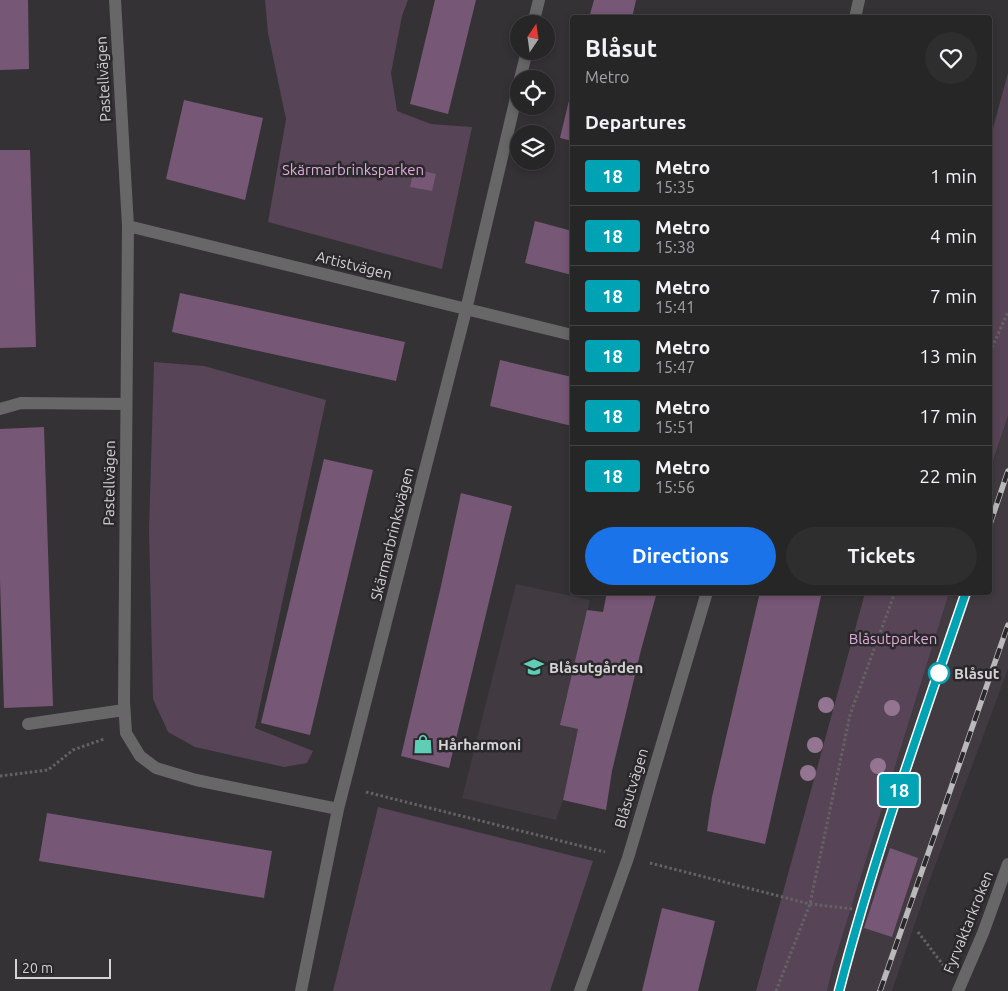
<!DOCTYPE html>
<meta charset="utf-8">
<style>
body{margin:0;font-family:Ubuntu,sans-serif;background:#2f2e2f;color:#f1f3f6;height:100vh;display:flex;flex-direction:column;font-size:19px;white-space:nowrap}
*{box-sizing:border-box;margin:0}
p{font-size:16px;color:#a4a5a7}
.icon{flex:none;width:28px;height:28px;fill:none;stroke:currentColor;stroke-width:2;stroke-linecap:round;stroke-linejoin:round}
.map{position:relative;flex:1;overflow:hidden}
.sheet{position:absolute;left:570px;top:15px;width:422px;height:580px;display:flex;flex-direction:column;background:#272627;border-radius:5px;box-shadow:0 2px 8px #0003,0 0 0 1px #434344}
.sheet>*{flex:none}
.badge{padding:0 10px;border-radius:4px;font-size:18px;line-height:32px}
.needle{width:32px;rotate:13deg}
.controls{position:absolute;left:510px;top:15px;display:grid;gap:10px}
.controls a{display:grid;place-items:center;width:45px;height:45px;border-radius:50%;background:#272627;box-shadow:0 2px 8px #0003,0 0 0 1px #434344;font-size:25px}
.scale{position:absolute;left:15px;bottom:12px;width:96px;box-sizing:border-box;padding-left:5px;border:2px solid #d5d4d5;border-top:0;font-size:14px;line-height:18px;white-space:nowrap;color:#d5d4d5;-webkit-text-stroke:4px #2a282a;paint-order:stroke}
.map>.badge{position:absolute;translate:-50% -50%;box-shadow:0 0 0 2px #fff}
h2{padding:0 15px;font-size:19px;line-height:45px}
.round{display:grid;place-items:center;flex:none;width:52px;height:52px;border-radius:26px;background:#2f2e2f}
.overview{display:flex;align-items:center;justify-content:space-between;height:85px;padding:0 15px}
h1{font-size:24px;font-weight:600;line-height:38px}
.action{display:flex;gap:10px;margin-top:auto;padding:10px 15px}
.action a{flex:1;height:58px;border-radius:30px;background:#1a73e8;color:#fff;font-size:20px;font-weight:600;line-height:58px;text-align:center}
.action a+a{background:#2f2e2f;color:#f1f3f6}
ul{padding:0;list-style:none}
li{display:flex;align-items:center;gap:15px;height:60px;padding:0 15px;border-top:1px solid #434344}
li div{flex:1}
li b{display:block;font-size:19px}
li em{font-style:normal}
li .badge{min-width:55px;font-weight:700;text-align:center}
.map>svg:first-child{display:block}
.built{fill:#413a41}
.green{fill:#574456}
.building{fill:#775776}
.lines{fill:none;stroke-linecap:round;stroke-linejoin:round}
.path{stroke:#646364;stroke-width:3;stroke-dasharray:2.5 2.5;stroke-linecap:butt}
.minor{stroke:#686768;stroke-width:12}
.rail-casing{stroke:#bab9ba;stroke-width:5.5}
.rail{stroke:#2a282a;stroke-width:4;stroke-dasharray:11;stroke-linecap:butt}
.tree{fill:#937592}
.line-casing{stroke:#fff;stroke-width:11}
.line{stroke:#00a3b4;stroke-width:8}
.stop-dot{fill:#fff;stroke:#00a3b4;stroke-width:2.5}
.labels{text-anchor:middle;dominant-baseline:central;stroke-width:5;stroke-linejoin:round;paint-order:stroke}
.street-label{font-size:15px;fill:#d5d4d5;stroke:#2a282a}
.park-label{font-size:15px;fill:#e1abde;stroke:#2a282a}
.poi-label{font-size:15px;font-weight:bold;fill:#d5d4d5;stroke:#2a282a;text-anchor:start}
.stop-label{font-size:15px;font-weight:bold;fill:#d5d4d5;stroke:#2a282a;text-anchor:start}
</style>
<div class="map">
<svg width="1008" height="991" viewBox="0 0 1008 991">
<rect width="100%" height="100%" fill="#343234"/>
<path class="built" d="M1008 417V669L928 885 892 991H827L833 966 949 593 990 592V471Z
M516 584 590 600 560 725 578 729 563 800 556 820 462 798Z"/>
<path class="green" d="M265 0H408L402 16 391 73 397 111 431 124 472 127 442 269 268 222 286 119 268 33Z
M1008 73V416L990 470V139Z
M154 362 204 366 326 400 255 728 313 751 307 763 284 767 195 747 168 732 153 699 149 530Z
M865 593H949L833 966 827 991H756Z
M378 807 593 861 550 991H333Z"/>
<path class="building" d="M0 0H28L29 69 0 70Z
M435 0H476L448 114 410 104Z
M594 0H636L632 18H589Z
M572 88V141L560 138Z
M184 100 263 118 245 200 166 179Z
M0 150H30L36 347 0 348Z
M414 169 436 174 432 191 410 187Z
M535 221 572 231V275L525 263Z
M180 293 405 342 396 381 172 332Z
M500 360 572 377V426L490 406Z
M44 427 53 706 4 708 0 580V429Z
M324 459 373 470 310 735 261 723Z
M461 493 512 506 449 768 401 756 441 586Z
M607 592H657L641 650 612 771 606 810 563 800 578 729 560 725 587 610 603 612Z
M760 592H822L765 844 707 831 712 797Z
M47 813 272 851 264 898 39 861Z
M890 848 918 858 892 937 864 928Z
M662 908 715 921 698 991H642Z"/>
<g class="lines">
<path class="path" d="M990 352 1008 312
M0 776 48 770 73 750 104 739
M366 792 605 852
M650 863 810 904 854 909
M918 932 944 966
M776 991 810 904 850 715 895 592"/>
<path class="minor" d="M115 0 128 226 124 702 126 733 140 756 156 768 196 780 338 809
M855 18 859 0
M533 24 539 0
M520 79 527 51
M128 226 572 335
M0 409 21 403 126 404
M28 724 124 710
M301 991 338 809 466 310 519 85
M580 991 628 858 707 592
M958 991 983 933 1008 864"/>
<defs>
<path id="rail" d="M990 524 1008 471
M839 991C874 856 921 725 966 592
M880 991 1008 625"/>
</defs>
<use href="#rail" class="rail-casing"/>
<use href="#rail" class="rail"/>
</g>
<g class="tree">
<circle cx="826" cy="705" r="8"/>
<circle cx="892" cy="708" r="8"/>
<circle cx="815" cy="745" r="8"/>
<circle cx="878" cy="766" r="8"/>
<circle cx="808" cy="773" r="8"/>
</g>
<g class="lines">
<defs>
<path id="line" d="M839 991C874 856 921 724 966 592"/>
</defs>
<use href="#line" class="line-casing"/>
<use href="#line" class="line"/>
</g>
<defs>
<symbol id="school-bare" viewBox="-9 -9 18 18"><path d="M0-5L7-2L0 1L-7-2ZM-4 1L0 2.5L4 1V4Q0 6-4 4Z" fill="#5eceb7" stroke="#2a282a" stroke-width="2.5" paint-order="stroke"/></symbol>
<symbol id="shop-bare" viewBox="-9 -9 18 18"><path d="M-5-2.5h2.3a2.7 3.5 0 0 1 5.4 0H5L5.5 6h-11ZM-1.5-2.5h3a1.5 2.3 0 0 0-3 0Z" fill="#5eceb7" stroke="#2a282a" stroke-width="2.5" paint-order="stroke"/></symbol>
</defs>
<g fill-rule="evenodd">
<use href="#school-bare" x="520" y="653" width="28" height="28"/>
<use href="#shop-bare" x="409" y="730" width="28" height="28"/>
</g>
<circle class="stop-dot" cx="939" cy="673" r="10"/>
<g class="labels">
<g class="street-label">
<text transform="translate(103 79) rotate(-93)">Pastellvägen</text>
<text transform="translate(354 265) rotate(14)">Artistvägen</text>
<text transform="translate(109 483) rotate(-89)">Pastellvägen</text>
<text transform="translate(392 534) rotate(-76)">Skärmarbrinksvägen</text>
<text transform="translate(631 788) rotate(-73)">Blåsutvägen</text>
<text transform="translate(968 922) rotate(-68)">Fyrvaktarkroken</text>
</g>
<g class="park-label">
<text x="353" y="169">Skärmarbrinksparken</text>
<text x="893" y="638">Blåsutparken</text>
</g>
<g class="poi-label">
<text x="549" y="667">Blåsutgården</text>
<text x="438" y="744">Hårharmoni</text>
</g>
<g class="stop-label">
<text x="954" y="673">Blåsut</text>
</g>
</g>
</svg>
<div class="controls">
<a><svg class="needle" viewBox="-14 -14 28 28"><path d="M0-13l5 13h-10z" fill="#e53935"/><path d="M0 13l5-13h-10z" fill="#a4a5a7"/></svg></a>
<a><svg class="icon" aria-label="locate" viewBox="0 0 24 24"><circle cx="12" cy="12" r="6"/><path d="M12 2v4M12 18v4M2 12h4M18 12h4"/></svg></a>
<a><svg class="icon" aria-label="layers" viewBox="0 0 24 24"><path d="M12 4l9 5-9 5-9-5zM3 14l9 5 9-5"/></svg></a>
</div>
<div class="scale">20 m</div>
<b class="badge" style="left:899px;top:790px;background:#00a3b4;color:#fff">18</b>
<section class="sheet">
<div class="overview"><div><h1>Blåsut</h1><p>Metro</p></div><a class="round"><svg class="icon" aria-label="heart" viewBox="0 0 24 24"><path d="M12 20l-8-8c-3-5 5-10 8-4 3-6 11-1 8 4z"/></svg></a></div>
<h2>Departures</h2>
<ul>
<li><span class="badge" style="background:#00a3b4;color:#fff">18</span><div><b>Metro</b><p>15:35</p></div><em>1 min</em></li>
<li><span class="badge" style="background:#00a3b4;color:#fff">18</span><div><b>Metro</b><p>15:38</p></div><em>4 min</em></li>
<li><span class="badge" style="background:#00a3b4;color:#fff">18</span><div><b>Metro</b><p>15:41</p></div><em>7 min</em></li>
<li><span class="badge" style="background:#00a3b4;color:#fff">18</span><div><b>Metro</b><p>15:47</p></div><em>13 min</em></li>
<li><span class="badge" style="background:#00a3b4;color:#fff">18</span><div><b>Metro</b><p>15:51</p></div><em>17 min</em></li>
<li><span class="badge" style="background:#00a3b4;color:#fff">18</span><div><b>Metro</b><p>15:56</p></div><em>22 min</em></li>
</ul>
<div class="action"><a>Directions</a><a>Tickets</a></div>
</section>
</div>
